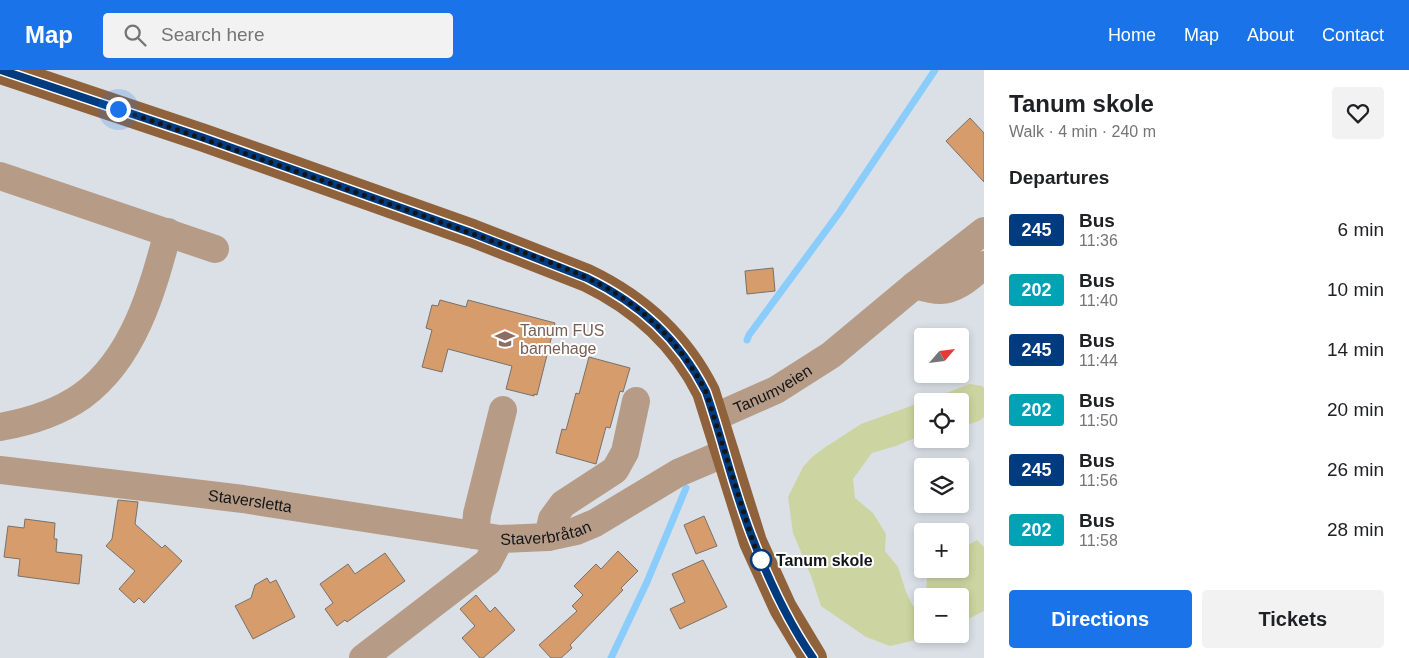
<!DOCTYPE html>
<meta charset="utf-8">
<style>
body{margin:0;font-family:Arial,sans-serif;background:#f2f2f2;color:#202124;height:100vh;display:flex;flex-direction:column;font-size:19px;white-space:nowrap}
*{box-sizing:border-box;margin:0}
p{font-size:16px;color:#757577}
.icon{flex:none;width:28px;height:28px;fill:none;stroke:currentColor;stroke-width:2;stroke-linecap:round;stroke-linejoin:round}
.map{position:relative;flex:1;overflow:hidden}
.panel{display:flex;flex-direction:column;background:#fff;width:425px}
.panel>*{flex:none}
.badge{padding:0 10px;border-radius:4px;font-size:18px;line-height:32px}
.needle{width:32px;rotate:62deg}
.controls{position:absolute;left:914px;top:258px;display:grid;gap:10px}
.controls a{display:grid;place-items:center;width:55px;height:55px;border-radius:5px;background:#fff;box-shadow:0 2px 8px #0003;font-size:25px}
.you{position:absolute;width:25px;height:25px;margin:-12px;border:4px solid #fff;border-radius:50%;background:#1a73e8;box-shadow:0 0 0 8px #1a73e833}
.map>.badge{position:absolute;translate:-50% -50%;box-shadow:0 0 0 2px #fff}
h2{padding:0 25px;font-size:19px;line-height:45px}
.round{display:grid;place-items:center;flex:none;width:52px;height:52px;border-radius:5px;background:#f2f2f2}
.headline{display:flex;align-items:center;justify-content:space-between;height:85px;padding:0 25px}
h1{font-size:24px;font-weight:800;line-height:38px}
.cta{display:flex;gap:10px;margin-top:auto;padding:10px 25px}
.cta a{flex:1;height:58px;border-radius:5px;background:#1a73e8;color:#fff;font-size:20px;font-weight:800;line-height:58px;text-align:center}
.cta a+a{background:#f2f2f2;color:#202124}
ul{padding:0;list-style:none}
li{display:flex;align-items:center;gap:15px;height:60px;padding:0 25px}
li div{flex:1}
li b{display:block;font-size:19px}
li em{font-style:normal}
li .badge{min-width:55px;font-weight:700;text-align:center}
header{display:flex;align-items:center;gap:30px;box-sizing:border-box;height:70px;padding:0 25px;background:#1a73e8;color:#fff}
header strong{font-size:24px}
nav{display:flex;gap:28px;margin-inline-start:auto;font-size:18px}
.search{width:350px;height:45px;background:#f2f2f2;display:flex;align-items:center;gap:12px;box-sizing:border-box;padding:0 18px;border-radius:5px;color:#757577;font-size:19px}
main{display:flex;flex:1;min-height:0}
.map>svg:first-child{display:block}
.green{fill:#ccd5a1}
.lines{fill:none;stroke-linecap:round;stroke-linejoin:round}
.stream{stroke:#8accfc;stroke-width:7}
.building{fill:#d79c6c;stroke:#77706c}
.minor{stroke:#b69b87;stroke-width:28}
.major{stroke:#90623b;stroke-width:28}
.line-casing{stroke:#fff;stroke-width:11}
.line{stroke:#003b80;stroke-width:8}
.walk{stroke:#121416;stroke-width:5;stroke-dasharray:0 9}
.stop-dot{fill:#fff;stroke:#003b80;stroke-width:2.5}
.labels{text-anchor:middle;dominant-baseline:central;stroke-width:4;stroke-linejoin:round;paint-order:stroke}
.education-label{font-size:16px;fill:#785e54;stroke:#fff;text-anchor:start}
.street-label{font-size:16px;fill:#121416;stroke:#fff}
.stop-label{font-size:16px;font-weight:bold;fill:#121416;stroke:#fff;text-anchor:start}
</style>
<header>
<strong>Map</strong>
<div class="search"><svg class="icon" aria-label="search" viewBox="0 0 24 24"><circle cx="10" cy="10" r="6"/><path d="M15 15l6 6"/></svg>Search here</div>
<nav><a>Home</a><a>Map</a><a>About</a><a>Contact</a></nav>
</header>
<main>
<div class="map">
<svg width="984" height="588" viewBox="0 0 984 588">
<rect width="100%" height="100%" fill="#dae0e6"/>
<path class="green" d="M970 314 982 316 984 318V347L979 351 960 357V331H925Z
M922 332V365L896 376 872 383 853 409 855 428 873 443 886 464 885 481 898 497 906 522 913 536H922V564H938L933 566 890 576 866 567 821 536 811 506 793 463 788 427 803 397 812 387 824 378 861 354Z
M977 470 984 477V541L960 553V526H926L927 507 935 499H960V480Z"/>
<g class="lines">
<path class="stream" d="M747 270 749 265 839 143 935 0
M611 588 647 512 686 418"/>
</g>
<path class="building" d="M970 48 984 63V112L946 71Z
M773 198 775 221 747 224 745 201Z
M440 230 466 237 468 230 555 253 537 325 534 324V326L506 319 512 296 448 279 442 302 422 297 432 260 426 258 432 235 438 236Z
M589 287 630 298 623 322 620 321 610 358 606 357 596 394 556 383 562 359 566 360 576 323 579 324Z
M118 430 138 432 135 454 162 478 165 475 182 491 144 533 139 528 134 533 119 519 135 501 106 476 112 469Z
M704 446 717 476 696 484 684 455Z
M25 449 55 453 54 469H57L56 482 82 485 79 514 18 506 20 489 4 487 8 456 24 458Z
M618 481 638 501 621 518 623 520 570 575 572 578 561 588H551L539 575 577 541 572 536 583 525 574 516 596 494 601 499Z
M385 483 405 511 347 552 345 550 337 556 325 539 333 533 320 514 348 494 355 504Z
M703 490 727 537 680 559 670 539 685 532 672 504Z
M267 508 270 513 276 510 295 547 253 569 235 536 251 528 255 515Z
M476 525 490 542 495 537 515 560 483 588H480L462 568 475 556 460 539Z"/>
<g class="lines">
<g class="minor">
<path d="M0 106 215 179"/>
<path d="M915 215C922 217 931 220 939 220 956 221 971 206 984 195"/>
<path id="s1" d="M715 347 776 320 831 285 915 215 984 161"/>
<path d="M0 357C28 352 58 343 82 326 134 288 152 221 168 162"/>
<path id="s2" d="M0 400 243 429 500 469 548 467 576 461 595 453 678 403 725 383"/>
<path d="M475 465 477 444 503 340"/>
<path d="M548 467 552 449 563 434 615 400 625 382 636 331"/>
<path d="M363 588 488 492 500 469"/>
</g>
<path class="major" d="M1 0 204 68 472 163 587 208C639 233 680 270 706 322L753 472 783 538 813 588"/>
</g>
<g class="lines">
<defs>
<path id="line" d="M1 0 204 68 472 163 587 208C640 234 679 269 706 322 723 371 734 423 754 472 770 513 788 552 813 588"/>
</defs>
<use href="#line" class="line-casing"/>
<use href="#line" class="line"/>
<path class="walk" d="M118 39C218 74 318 109 418 144 454 157 490 170 525 183 552 193 580 203 605 217 649 242 683 277 706 322L753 472 762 492 761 490"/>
</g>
<defs>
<symbol id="school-bare" viewBox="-9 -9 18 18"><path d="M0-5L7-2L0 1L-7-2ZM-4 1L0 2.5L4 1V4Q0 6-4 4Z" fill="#8d6e63" stroke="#fff" stroke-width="2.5" paint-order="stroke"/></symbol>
</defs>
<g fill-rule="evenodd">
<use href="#school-bare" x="491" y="255" width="28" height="28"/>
</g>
<circle class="stop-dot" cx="761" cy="490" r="10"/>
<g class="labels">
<g class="education-label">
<text x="520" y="260">Tanum FUS<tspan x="520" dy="18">barnehage</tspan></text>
</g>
<g class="street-label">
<text stroke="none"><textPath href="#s1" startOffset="64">Tanumveien</textPath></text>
<text stroke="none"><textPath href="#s2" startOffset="252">Staversletta</textPath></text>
<text stroke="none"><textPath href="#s2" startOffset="551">Staverbråtan</textPath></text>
</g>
<g class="stop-label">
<text x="776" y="490">Tanum skole</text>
</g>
</g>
</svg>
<div class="controls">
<a><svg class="needle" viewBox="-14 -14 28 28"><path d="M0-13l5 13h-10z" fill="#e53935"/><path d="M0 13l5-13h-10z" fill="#757577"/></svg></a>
<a><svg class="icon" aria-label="locate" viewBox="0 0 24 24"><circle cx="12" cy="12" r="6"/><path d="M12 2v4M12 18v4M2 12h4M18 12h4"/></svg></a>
<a><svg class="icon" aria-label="layers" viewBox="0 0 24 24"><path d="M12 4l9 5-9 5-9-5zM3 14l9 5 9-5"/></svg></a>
<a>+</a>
<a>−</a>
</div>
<div class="you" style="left:118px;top:39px"></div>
</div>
<section class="panel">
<div class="headline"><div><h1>Tanum skole</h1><p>Walk · 4 min · 240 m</p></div><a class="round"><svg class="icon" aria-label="heart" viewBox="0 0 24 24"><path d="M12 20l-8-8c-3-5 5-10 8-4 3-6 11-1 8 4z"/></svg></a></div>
<h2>Departures</h2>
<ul>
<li><span class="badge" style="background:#003b80;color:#fff">245</span><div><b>Bus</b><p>11:36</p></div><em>6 min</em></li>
<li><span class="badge" style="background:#00a3b4;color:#fff">202</span><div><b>Bus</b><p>11:40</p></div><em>10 min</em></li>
<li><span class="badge" style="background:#003b80;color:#fff">245</span><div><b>Bus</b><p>11:44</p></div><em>14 min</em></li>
<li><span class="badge" style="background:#00a3b4;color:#fff">202</span><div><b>Bus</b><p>11:50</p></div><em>20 min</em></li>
<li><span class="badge" style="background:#003b80;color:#fff">245</span><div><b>Bus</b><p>11:56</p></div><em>26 min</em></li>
<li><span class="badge" style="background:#00a3b4;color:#fff">202</span><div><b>Bus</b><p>11:58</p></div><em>28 min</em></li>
</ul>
<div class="cta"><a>Directions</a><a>Tickets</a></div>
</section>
</main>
